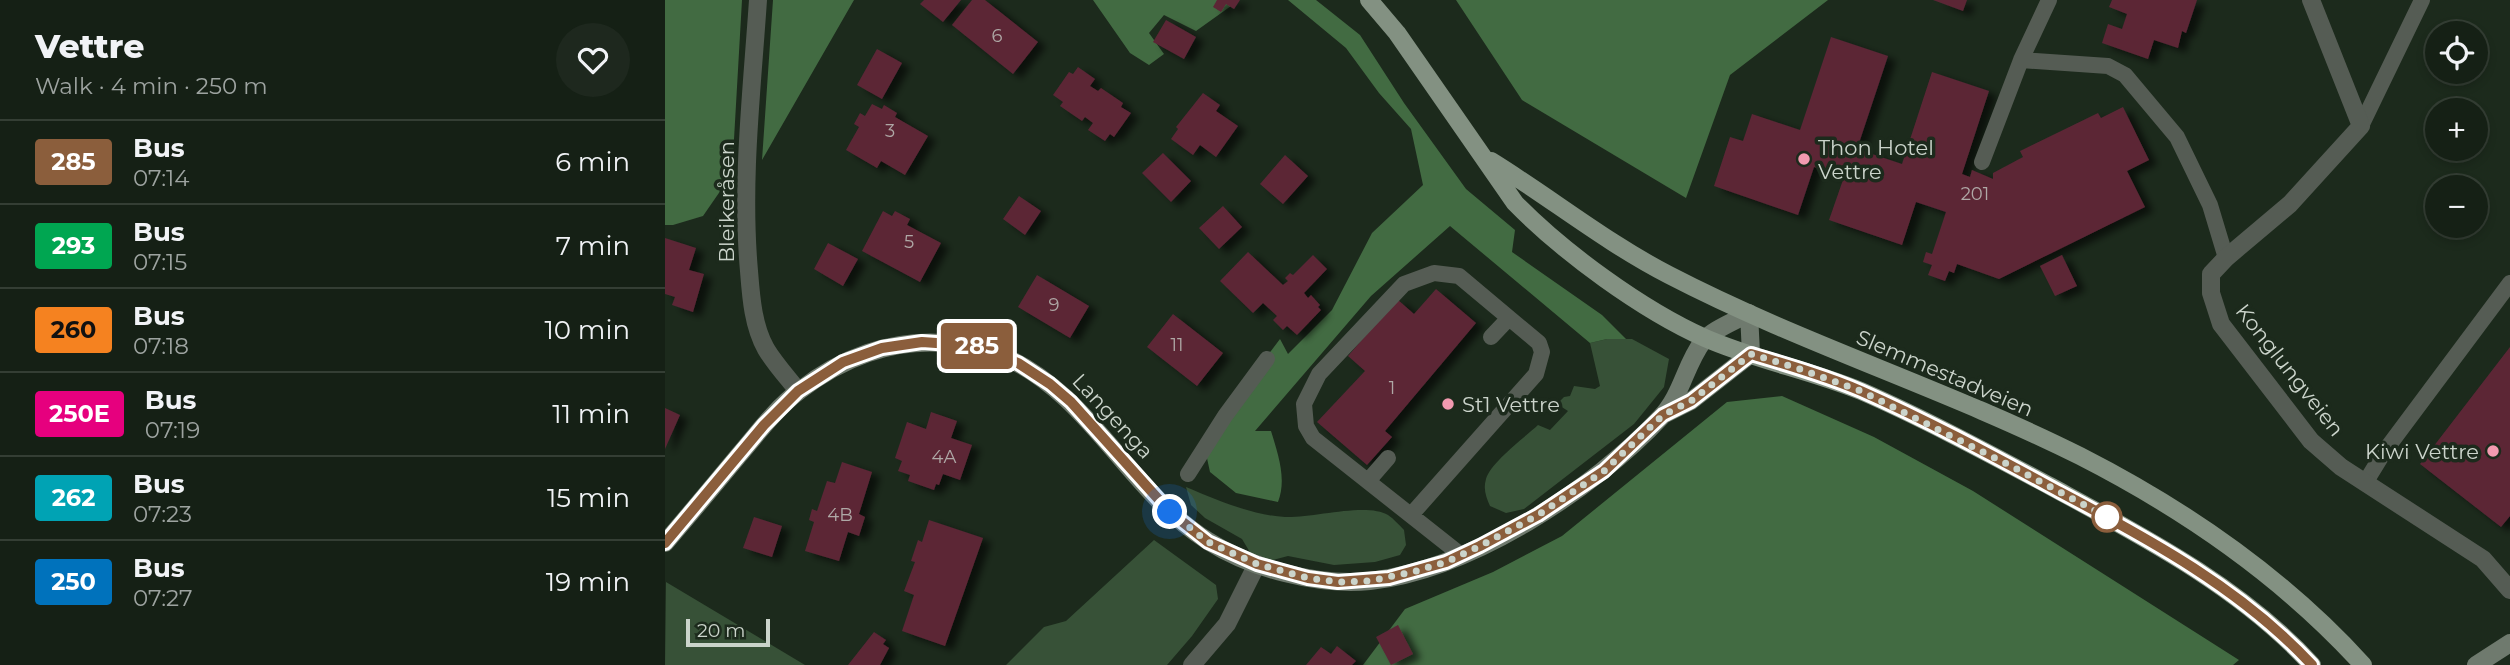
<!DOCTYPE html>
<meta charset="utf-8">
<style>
body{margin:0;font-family:Montserrat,sans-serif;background:#1e281e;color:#f1f3f6;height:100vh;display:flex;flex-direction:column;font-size:26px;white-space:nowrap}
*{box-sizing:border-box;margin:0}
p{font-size:23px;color:#9da3a0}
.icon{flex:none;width:38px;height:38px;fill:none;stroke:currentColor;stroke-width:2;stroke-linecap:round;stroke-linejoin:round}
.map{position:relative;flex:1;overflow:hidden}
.drawer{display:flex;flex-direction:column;background:#152015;width:665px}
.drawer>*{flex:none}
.badge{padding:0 14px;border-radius:5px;font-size:24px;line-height:46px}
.tools{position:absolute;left:1760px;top:21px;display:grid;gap:14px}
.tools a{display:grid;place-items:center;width:63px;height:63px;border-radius:50%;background:#152015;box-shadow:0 4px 10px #0003,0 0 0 2px #343e34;font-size:35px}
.scale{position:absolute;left:21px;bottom:18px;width:84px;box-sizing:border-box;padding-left:7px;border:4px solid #cbd4cb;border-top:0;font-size:19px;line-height:24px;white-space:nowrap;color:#cbd4cb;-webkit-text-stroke:5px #1c2a1c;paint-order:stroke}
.you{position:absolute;width:35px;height:35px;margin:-18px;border:5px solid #fff;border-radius:50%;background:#1a73e8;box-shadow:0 0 0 10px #1a73e833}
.map>.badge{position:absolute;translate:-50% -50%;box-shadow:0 0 0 4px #fff}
.round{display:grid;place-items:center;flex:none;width:74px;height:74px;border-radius:37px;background:#1e281e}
.overview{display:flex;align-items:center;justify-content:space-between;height:119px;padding:0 35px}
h1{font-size:33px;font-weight:800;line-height:52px}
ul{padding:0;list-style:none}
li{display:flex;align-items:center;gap:21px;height:84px;padding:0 35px;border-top:2px solid #343e34}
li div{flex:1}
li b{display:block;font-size:26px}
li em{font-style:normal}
li .badge{min-width:77px;font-weight:700;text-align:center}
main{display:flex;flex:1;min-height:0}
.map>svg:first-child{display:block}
.green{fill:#375137}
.forest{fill:#426b42}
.building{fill:#5b2636;filter:url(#shadow)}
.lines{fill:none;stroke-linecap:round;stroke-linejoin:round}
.lane{stroke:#555c54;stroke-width:16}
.street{stroke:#555c54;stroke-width:18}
.secondary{stroke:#6f7a6e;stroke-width:18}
.primary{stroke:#839182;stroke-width:18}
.line-casing{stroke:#fff;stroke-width:16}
.line{stroke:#8b5e3c;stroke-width:10}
.walk{stroke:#cbd4cb;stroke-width:7;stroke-dasharray:0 12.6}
.poi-dot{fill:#f29ab0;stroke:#1c2a1c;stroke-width:2.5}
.stop-dot{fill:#fff;stroke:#8b5e3c;stroke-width:3.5}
.labels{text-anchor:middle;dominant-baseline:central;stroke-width:7;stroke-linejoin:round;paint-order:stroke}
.number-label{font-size:18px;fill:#afa8a6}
.poi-label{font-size:21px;fill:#cbd4cb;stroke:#1c2a1c;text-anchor:start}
.street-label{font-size:21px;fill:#cbd4cb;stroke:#1c2a1c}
</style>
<main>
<section class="drawer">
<div class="overview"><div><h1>Vettre</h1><p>Walk · 4 min · 250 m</p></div><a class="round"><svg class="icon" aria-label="heart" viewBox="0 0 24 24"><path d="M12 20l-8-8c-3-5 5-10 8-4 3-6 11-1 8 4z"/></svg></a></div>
<ul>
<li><span class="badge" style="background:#8b5e3c;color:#fff">285</span><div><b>Bus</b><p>07:14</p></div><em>6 min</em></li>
<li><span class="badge" style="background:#00a651;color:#fff">293</span><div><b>Bus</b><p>07:15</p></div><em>7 min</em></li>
<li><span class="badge" style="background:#f58220;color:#111">260</span><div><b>Bus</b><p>07:18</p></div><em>10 min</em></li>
<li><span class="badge" style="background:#e6007e;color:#fff">250E</span><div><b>Bus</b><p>07:19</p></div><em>11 min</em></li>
<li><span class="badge" style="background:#00a3b4;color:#fff">262</span><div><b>Bus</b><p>07:23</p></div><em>15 min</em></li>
<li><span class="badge" style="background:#0072bc;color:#fff">250</span><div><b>Bus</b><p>07:27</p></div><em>19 min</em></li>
</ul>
</section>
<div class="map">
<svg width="1845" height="665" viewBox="0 0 1845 665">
<defs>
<filter id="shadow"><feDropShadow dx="8" dy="4.5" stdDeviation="3.5" flood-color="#0009"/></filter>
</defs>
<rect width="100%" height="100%" fill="#1c2a1c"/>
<path class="green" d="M942 339H967L1004 359 999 387 969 424 859 509 841 513 825 506C821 497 818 489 821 479 826 462 859 438 873 425L885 430 903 411 892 404 899 397 905 396 909 386 930 389 935 386 925 343Z
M521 487C552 500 586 515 620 517 648 518 702 502 723 515 729 519 734 525 739 530L741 545 735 555 710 562 669 565 623 556 592 564 577 539 540 518 526 505Z
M489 540 551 585 553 599 527 636 502 665H341L379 627 401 621Z
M1 582 140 665H0Z"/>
<path class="forest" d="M0 0H77L67 174 38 216 8 225H0Z
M108 0H189L97 160Z
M428 0H569L566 6 531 31 499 15 484 33 499 54 484 65 465 53Z
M623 0H651L695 35 739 103 801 189 850 230 847 252 937 315 961 339H942L925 343 785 226 706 296 590 431H606C613 454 622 479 613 502L571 493 545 472 540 449 566 404 615 339 623 354 667 310 707 233 758 185 746 129 714 93 681 48Z
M791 0H1163L1065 75 1021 198 857 100Z
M1117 396 1209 437 1308 491 1574 660 1568 665H698L740 609 828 572 897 536 1062 402Z"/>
<path class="building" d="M259 0H296L278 22 255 4Z
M307 0H320L373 42 348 74 287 25Z
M552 0H575L569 9 561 4 556 12 548 7Z
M1268 0H1302L1298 11Z
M1447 0H1532L1521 33 1517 31 1513 48 1489 40 1483 59 1437 43 1443 24 1457 29 1462 14 1444 7Z
M501 20 531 37 519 59 488 42Z
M1166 37 1223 56 1192 149 1237 164 1267 72 1324 91 1297 174 1305 177 1307 170 1328 179V173L1358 157 1355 151 1433 113 1436 118 1458 107 1484 160 1462 171 1480 207 1334 279 1292 264 1289 273 1284 271 1280 281 1263 275 1267 265 1258 262 1261 252 1267 254 1281 212 1251 202 1237 245 1164 220 1179 177 1149 167 1133 215 1049 186 1065 137 1078 141 1087 114 1135 130Z
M212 49 237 63 217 99 192 85Z
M413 67 430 79 425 86 433 91 436 88 458 103 456 107 466 113 449 137 445 134 440 141 423 130 428 123 420 117 417 121 395 106 398 102 388 95 404 72 408 74Z
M538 93 555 105 551 111 573 126 551 157 535 145 528 155 506 139 513 129 511 127Z
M207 104 217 109 219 105 232 113 230 117 263 136 240 175 216 161 212 168 181 150 194 127 189 124 195 113 200 116Z
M498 153 526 181 506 202 477 173Z
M620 155 643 176 618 204 595 184Z
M354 196 376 211 360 235 338 219Z
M558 206 577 227 554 249 534 228Z
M218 211 227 216 230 211 245 219 242 225 276 243 255 282 197 251Z
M0 238 31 248 24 270 39 274 28 312 7 305 10 297 0 294Z
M163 243 193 259 178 286 149 269Z
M583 252 618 285 623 281 620 278 625 273 628 275 648 255 662 269 639 293 643 298 646 295 655 305 653 307 656 310 632 335 622 326 618 330 608 320 612 316 598 303 588 313 555 281Z
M1397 255 1412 286 1390 296 1375 266Z
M372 275 424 306 405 338 353 307Z
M771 289 811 323 720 431 727 437 702 465 652 422 700 371 683 356 732 299 749 314Z
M508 314 558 353 532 386 482 347Z
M1845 347V516L1836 527 1755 464Z
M0 408 15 415 0 449Z
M266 412 292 421 286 438 307 445 295 480 278 474 274 485 271 484 269 490 243 481 245 475 233 471 237 461 230 458 242 422 261 429Z
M177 462 207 472 194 514 200 517 194 536 183 532 174 561 140 551 149 522 144 520 147 509 152 511 162 481 170 483Z
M89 517 117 526 107 557 78 548Z
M264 520 318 538 280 646 237 631 249 595 239 591 250 562 246 561 253 540 257 542Z
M733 625 748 654 726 665 711 637Z
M209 632 221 640 218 644 224 648 215 665H183Z
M672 646 691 661 687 665H641L656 647 666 654Z"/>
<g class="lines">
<path class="lane" d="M1356 60 1443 66 1460 75 1512 137 1545 205 1561 258
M1696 126 1757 0
M1317 162 1356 60 1384 0
M826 337 844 318
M523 474 560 416 602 359
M703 481 723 458
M1700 483 1719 452 1845 283
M746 515 871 374 877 352 874 343 794 276 769 273 739 284 654 374 639 404 641 426 648 438 796 555"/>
<path class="street" d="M93 0C87 90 76 181 84 271 86 297 88 326 101 349 110 364 123 378 133 391
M1646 0 1696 126 1625 204 1561 258 1546 274V293L1556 324 1646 441 1676 467 1818 559 1845 590
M527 665 562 624 592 564"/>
<path class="secondary" d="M0 543C25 514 50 484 74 455 93 433 111 408 134 391 176 358 226 339 279 343 290 344 302 344 313 346 321 348 330 353 338 356 426 394 464 492 543 541 587 569 653 586 705 581 805 570 929 489 996 417 1017 395 1020 365 1038 341 1048 329 1071 321 1084 313L1086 354 1026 401 998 415
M1811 665 1845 643"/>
<path class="primary" d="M704 0 732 33 850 203C898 252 977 310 1040 338 1090 360 1145 370 1196 391 1258 418 1325 454 1385 486 1477 536 1576 587 1647 665
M826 161C886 198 940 242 1004 275 1137 344 1281 389 1415 456 1519 509 1619 578 1698 665"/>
</g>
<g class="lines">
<defs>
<path id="line" d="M0 543 99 425 133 391 178 362 217 348 257 342 314 346 353 363 385 384 406 402 505 512 543 542 592 564 643 578 673 582 724 578 781 562 815 546 873 515 939 471 998 415 1026 401 1086 354C1123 365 1161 376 1196 391 1264 421 1330 457 1395 492 1484 539 1578 590 1647 665"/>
</defs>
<use href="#line" class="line-casing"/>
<use href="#line" class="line"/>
<path class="walk" d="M505 512 543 542 592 564 643 578 673 582 704 581 748 572 781 562 815 546 873 515 939 471 998 415 1026 401 1086 354 1135 369 1196 391 1348 467 1442 517"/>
</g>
<g class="poi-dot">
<circle cx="1139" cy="159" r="7"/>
<circle cx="783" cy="404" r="7"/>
<circle cx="1828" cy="451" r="7"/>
</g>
<circle class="stop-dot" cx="1442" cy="517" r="14"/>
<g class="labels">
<g class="number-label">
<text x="332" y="36">6</text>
<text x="225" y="131">3</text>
<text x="1310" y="194">201</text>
<text x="244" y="242">5</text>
<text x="389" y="305">9</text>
<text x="512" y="345">11</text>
<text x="727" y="388">1</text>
<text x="279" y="457">4A</text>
<text x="175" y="515">4B</text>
</g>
<g class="poi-label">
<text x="1153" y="147">Thon Hotel<tspan x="1153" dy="24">Vettre</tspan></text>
<text x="797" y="404">St1 Vettre</text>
<text x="1814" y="451" text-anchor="end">Kiwi Vettre</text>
</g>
<g class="street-label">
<text transform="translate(61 202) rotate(-90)">Bleikeråsen</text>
<text transform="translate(1625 370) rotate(52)">Konglungveien</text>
<text transform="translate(1280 373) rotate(23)">Slemmestadveien</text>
<text transform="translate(448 416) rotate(47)">Langenga</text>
</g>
</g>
</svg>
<div class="tools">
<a><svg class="icon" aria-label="locate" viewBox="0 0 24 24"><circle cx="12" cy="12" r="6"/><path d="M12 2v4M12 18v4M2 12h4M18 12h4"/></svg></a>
<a>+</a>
<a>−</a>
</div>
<div class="scale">20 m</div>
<div class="you" style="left:505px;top:512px"></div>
<b class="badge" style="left:312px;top:346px;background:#8b5e3c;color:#fff">285</b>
</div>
</main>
